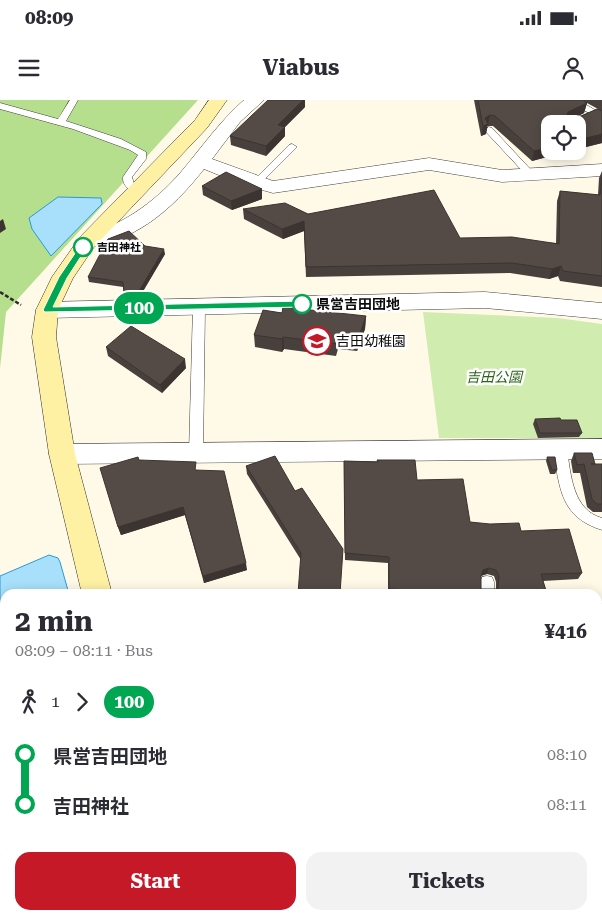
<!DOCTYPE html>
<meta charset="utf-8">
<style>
body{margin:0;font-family:"Roboto Serif","Noto Sans JP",serif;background:#f2f2f3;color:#2b2b33;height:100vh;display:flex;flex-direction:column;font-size:19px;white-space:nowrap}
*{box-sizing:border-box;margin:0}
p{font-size:16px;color:#7c7c81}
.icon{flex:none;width:28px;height:28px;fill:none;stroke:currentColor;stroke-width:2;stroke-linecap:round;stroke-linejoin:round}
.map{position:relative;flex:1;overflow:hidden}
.panel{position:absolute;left:0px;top:489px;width:602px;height:331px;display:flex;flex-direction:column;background:#fff;border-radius:15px 15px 0 0;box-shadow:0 2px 12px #0003}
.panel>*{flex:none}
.badge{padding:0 10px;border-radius:16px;font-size:18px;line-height:32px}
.controls{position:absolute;left:541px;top:15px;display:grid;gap:10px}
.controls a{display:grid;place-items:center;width:45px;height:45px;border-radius:10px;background:#fff;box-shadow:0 2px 12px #0003;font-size:25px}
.map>.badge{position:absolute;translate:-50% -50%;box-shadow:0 0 0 2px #fff}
.legs{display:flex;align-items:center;gap:8px;height:55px;padding:0 15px;font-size:16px}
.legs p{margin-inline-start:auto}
.summary{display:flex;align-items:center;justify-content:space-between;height:85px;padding:0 15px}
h1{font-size:28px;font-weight:700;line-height:38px}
.action{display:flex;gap:10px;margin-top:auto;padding:10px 15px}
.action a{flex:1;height:58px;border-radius:15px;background:#c51928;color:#fff;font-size:20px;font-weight:700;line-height:58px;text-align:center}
.action a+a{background:#f2f2f3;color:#2b2b33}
ul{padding:0 15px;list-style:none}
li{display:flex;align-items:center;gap:18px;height:50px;font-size:19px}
li i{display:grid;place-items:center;width:8px;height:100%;margin:0 6px;background:currentColor}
li i::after{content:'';width:12px;height:12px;margin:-6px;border:4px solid;border-radius:50%;background:#fff}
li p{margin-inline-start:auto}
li:first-child i{background:linear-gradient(#0000 50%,currentColor 0)}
li:last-child i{background:linear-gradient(currentColor 50%,#0000 0)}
.status{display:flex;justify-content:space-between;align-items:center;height:35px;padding:0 25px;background:#fff;direction:ltr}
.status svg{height:14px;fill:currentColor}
header{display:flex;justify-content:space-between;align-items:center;height:65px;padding:0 15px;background:#fff;font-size:22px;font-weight:700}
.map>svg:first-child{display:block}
.green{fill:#d1ecaf}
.forest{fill:#b5de8d}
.water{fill:#a8e0fb;stroke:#299ad8}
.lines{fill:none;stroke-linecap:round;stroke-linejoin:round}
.lane-casing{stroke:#3e3e3e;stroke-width:1}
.street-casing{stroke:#3e3e3e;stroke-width:1}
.secondary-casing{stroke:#2d2d2d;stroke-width:1}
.path{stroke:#2d2d2d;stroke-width:2.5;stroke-dasharray:4 2;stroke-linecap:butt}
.lane{fill:#fff;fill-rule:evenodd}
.street{fill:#fff;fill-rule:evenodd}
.secondary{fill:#fff1a3;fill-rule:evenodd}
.wall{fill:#48403c;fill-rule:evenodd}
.shaded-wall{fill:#3b3431}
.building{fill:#544b46;stroke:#3b3431;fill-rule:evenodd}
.line-1{fill:#00a651;stroke:#fff}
.stop-1-dot{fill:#fff;stroke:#00a651;stroke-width:2.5}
.labels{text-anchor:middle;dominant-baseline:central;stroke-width:5;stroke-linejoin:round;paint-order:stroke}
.far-stop-label{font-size:11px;font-weight:bold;fill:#0b0b0b;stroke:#fff;text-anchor:start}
.stop-label{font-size:14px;font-weight:bold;fill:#0b0b0b;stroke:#fff;text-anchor:start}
.poi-label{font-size:14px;fill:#0b0b0b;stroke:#fff;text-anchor:start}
.park-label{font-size:14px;font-style:italic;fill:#2b6617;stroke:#fff}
</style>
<div class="status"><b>08:09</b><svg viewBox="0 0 49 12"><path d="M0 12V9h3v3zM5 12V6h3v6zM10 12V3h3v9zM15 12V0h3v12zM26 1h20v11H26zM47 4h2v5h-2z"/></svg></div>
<header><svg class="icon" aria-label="menu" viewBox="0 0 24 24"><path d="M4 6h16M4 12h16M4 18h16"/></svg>Viabus<svg class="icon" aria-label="person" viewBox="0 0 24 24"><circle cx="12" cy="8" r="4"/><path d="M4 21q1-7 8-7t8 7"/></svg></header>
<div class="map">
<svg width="602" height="819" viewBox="0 0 602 819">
<rect width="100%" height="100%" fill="#fffae8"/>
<path class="green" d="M423 212 558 218 602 224V338H439Z"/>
<path class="forest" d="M0 0H198L6 212 0 268Z"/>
<path class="water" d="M58 97 101 98 102 104 51 156 32 129 29 118Z
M49 455 58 458 60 462 69 494H5V626L0 629V476Z"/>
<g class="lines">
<defs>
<path id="lane" d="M70 0H78L66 21 121 39 146 52V59L132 77 134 84 143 90 141 92C133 94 122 87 123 77L138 55 130 50 73 29 0 9V3L58 19Z
M568 0H578L602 14V21Z
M489 27 492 28 533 72V76H527L486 32 484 30Z
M292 44 297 47 260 84H254V80L289 45Z
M199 203 205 207 203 353 201 357 196 358 191 357 189 353 193 207Z
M560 345 565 346 567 350C571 376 573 410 602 418V430C560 417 560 388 553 350L555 346Z
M487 476 492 477 494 482V494H480V482L482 477Z
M598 611 602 612V628L598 627Z"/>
<path id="street" d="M244 0H264L240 22 212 59 273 81 429 58 502 70 602 64V76L502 82 429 70 273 93 241 84 204 69C178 102 147 132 106 143 96 146 89 149 80 147L76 142 80 137C121 126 153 104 181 72 202 47 220 21 244 0Z
M485 192 602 203V219L485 208 47 218 39 215 36 210 39 205 47 202Z
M602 339V359L62 364 53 361 49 354 53 347 62 344Z
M602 504V532L598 533V505Z"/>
<path id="secondary" d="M209 0H227L207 28 94 147 73 178 58 210 56 237 75 354 112 494H82L49 354 32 237 36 210 52 177 80 137 195 20Z
M435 815H473L474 819H436Z"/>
</defs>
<use href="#lane" class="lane-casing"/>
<use href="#street" class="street-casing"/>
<use href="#secondary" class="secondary-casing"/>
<path class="path" d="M0 192 21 205"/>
<use href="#lane" class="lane"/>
<use href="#street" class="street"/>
<use href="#secondary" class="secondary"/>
</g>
<path class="wall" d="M474 0H602V43L578 49V24L550 51H569L532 61 493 26H487L486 34 481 36ZM587 3 598 9 581 16H578L584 13Z
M305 7 285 27V36L266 56 231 45 230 36Z
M602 71V187L560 181 558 176 549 179 510 173 306 177 304 131 283 139 244 119 243 109 308 114 460 138 556 143 557 101 560 91 598 95 599 78Z
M202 86 262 89V99L232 110 203 95Z
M145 146 165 154 139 198H125L123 187 89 182 88 177Z
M282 213 366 216 365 229 357 251 338 249 336 256 284 249 282 252 255 247 254 235Z
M106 247 186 268 162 293 108 256Z
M535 319 561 320 582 333 579 337 538 338 533 324Z
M574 353 595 364H602V412H593L587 407 580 373H573L571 361Z
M547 357 557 370 555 374H550L546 361Z
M139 360 197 370 247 470 204 483 185 415 121 435 118 427Z
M377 360 417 380 470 422 521 431 582 473 578 479 543 481 547 494H388V463L345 460 344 361 377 362ZM487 474 494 476 496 482V489H481V476Z
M246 366 295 391 343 449 301 460 247 374Z
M598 742 602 743V797H598Z"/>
<path class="shaded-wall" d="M303 0H305V7L285 27V36L266 56V46L278 25Z
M587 3 584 13 565 22 568 12Z
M490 15 486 34 481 36 485 18Z
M602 34V43L578 49V40Z
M550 47V51H569L532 61 534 51Z
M262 89V99L232 110 231 101Z
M3 119 6 129 0 133V121Z
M304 121V131L283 139 282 129Z
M164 149 165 154 139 198 138 193Z
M561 166 558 176 549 179 552 169Z
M366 216 365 229 357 251 358 239Z
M283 237 284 249 282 252V239Z
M185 259 186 268 162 293 160 285Z
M183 407 185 415 121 435 118 427Z
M246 463 247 470 204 483 203 476Z
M489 468 487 474 480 476 483 470Z"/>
<path class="building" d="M268 0H303L278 25 285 27 266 46 230 36Z
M478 0H583L587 3 568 12 567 15 581 16 597 9 602 11V34L578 40V24H550V47L534 51 495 16 490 15 485 18 488 24 483 26Z
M226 72 262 89 231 101 202 86Z
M602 77V176L563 171 561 166 552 169 512 163 306 167 304 121 282 129 243 109 285 103 308 114 434 90 460 138 512 137 559 144 560 91 600 95Z
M129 131 145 146 164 149 138 193 124 194 123 182 88 177 108 139Z
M283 207 366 216 358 239 338 236 337 244 283 237 282 239 254 235 263 210 282 213Z
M131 226 185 259 160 285 106 247Z
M560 318 561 320H577L582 333H540L535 319Z
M574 353H592L595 364H591H602V404H597L592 399 584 364 577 365Z
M275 356 295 391 302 388 343 449 340 494H298L301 453 246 366Z
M138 357 139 360 196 362 195 370 224 371 246 463 203 476 183 407 118 427 100 368Z
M547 357H555L557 370H552Z
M377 360H415L417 380 463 379 470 422 490 424 519 423 521 431 569 429 582 473 541 474 547 494H434L433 491 389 489V457L345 453 344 361 378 362ZM489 468 496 470 499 476 498 489H481V476L483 470Z
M598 742 602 743V794H598Z
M337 815H427L428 819H320Z"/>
<path class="line-1" d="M83 145 87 147 67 178 53 207 302 201 306 204 302 207 45 212 43 210 59 177 80 146Z"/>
<defs>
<symbol id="school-ring" viewBox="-11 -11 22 22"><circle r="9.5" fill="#fff" stroke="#c51928" stroke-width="1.5"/><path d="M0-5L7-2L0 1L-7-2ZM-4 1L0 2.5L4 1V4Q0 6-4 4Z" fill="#c51928"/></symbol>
</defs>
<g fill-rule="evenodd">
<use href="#school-ring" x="301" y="225" width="32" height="32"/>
</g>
<g class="stop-1-dot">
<circle cx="83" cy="147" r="9"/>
<circle cx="302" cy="204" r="9"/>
</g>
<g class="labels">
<g class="far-stop-label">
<text x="97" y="147">吉田神社</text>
</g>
<g class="stop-label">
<text x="316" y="204">県営吉田団地</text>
</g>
<g class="poi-label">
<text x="336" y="241">吉田幼稚園</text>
</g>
<g class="park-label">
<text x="494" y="277">吉田公園</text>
</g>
</g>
</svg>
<div class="controls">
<a><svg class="icon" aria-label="locate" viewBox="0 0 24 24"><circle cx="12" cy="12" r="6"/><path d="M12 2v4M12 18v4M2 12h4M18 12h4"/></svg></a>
</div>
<b class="badge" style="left:139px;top:208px;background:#00a651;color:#fff">100</b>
<section class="panel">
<div class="summary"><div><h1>2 min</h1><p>08:09 – 08:11 · Bus</p></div><b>¥416</b></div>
<div class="legs"><svg class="icon" aria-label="walk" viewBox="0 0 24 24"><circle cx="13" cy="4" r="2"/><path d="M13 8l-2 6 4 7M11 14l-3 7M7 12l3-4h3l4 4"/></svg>1<svg class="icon" aria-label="forward" viewBox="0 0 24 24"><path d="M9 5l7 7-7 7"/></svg><b class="badge" style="background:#00a651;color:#fff">100</b></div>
<ul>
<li><i style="color:#00a651"></i><b>県営吉田団地</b><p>08:10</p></li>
<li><i style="color:#00a651"></i><b>吉田神社</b><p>08:11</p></li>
</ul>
<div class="action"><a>Start</a><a>Tickets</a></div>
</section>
</div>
